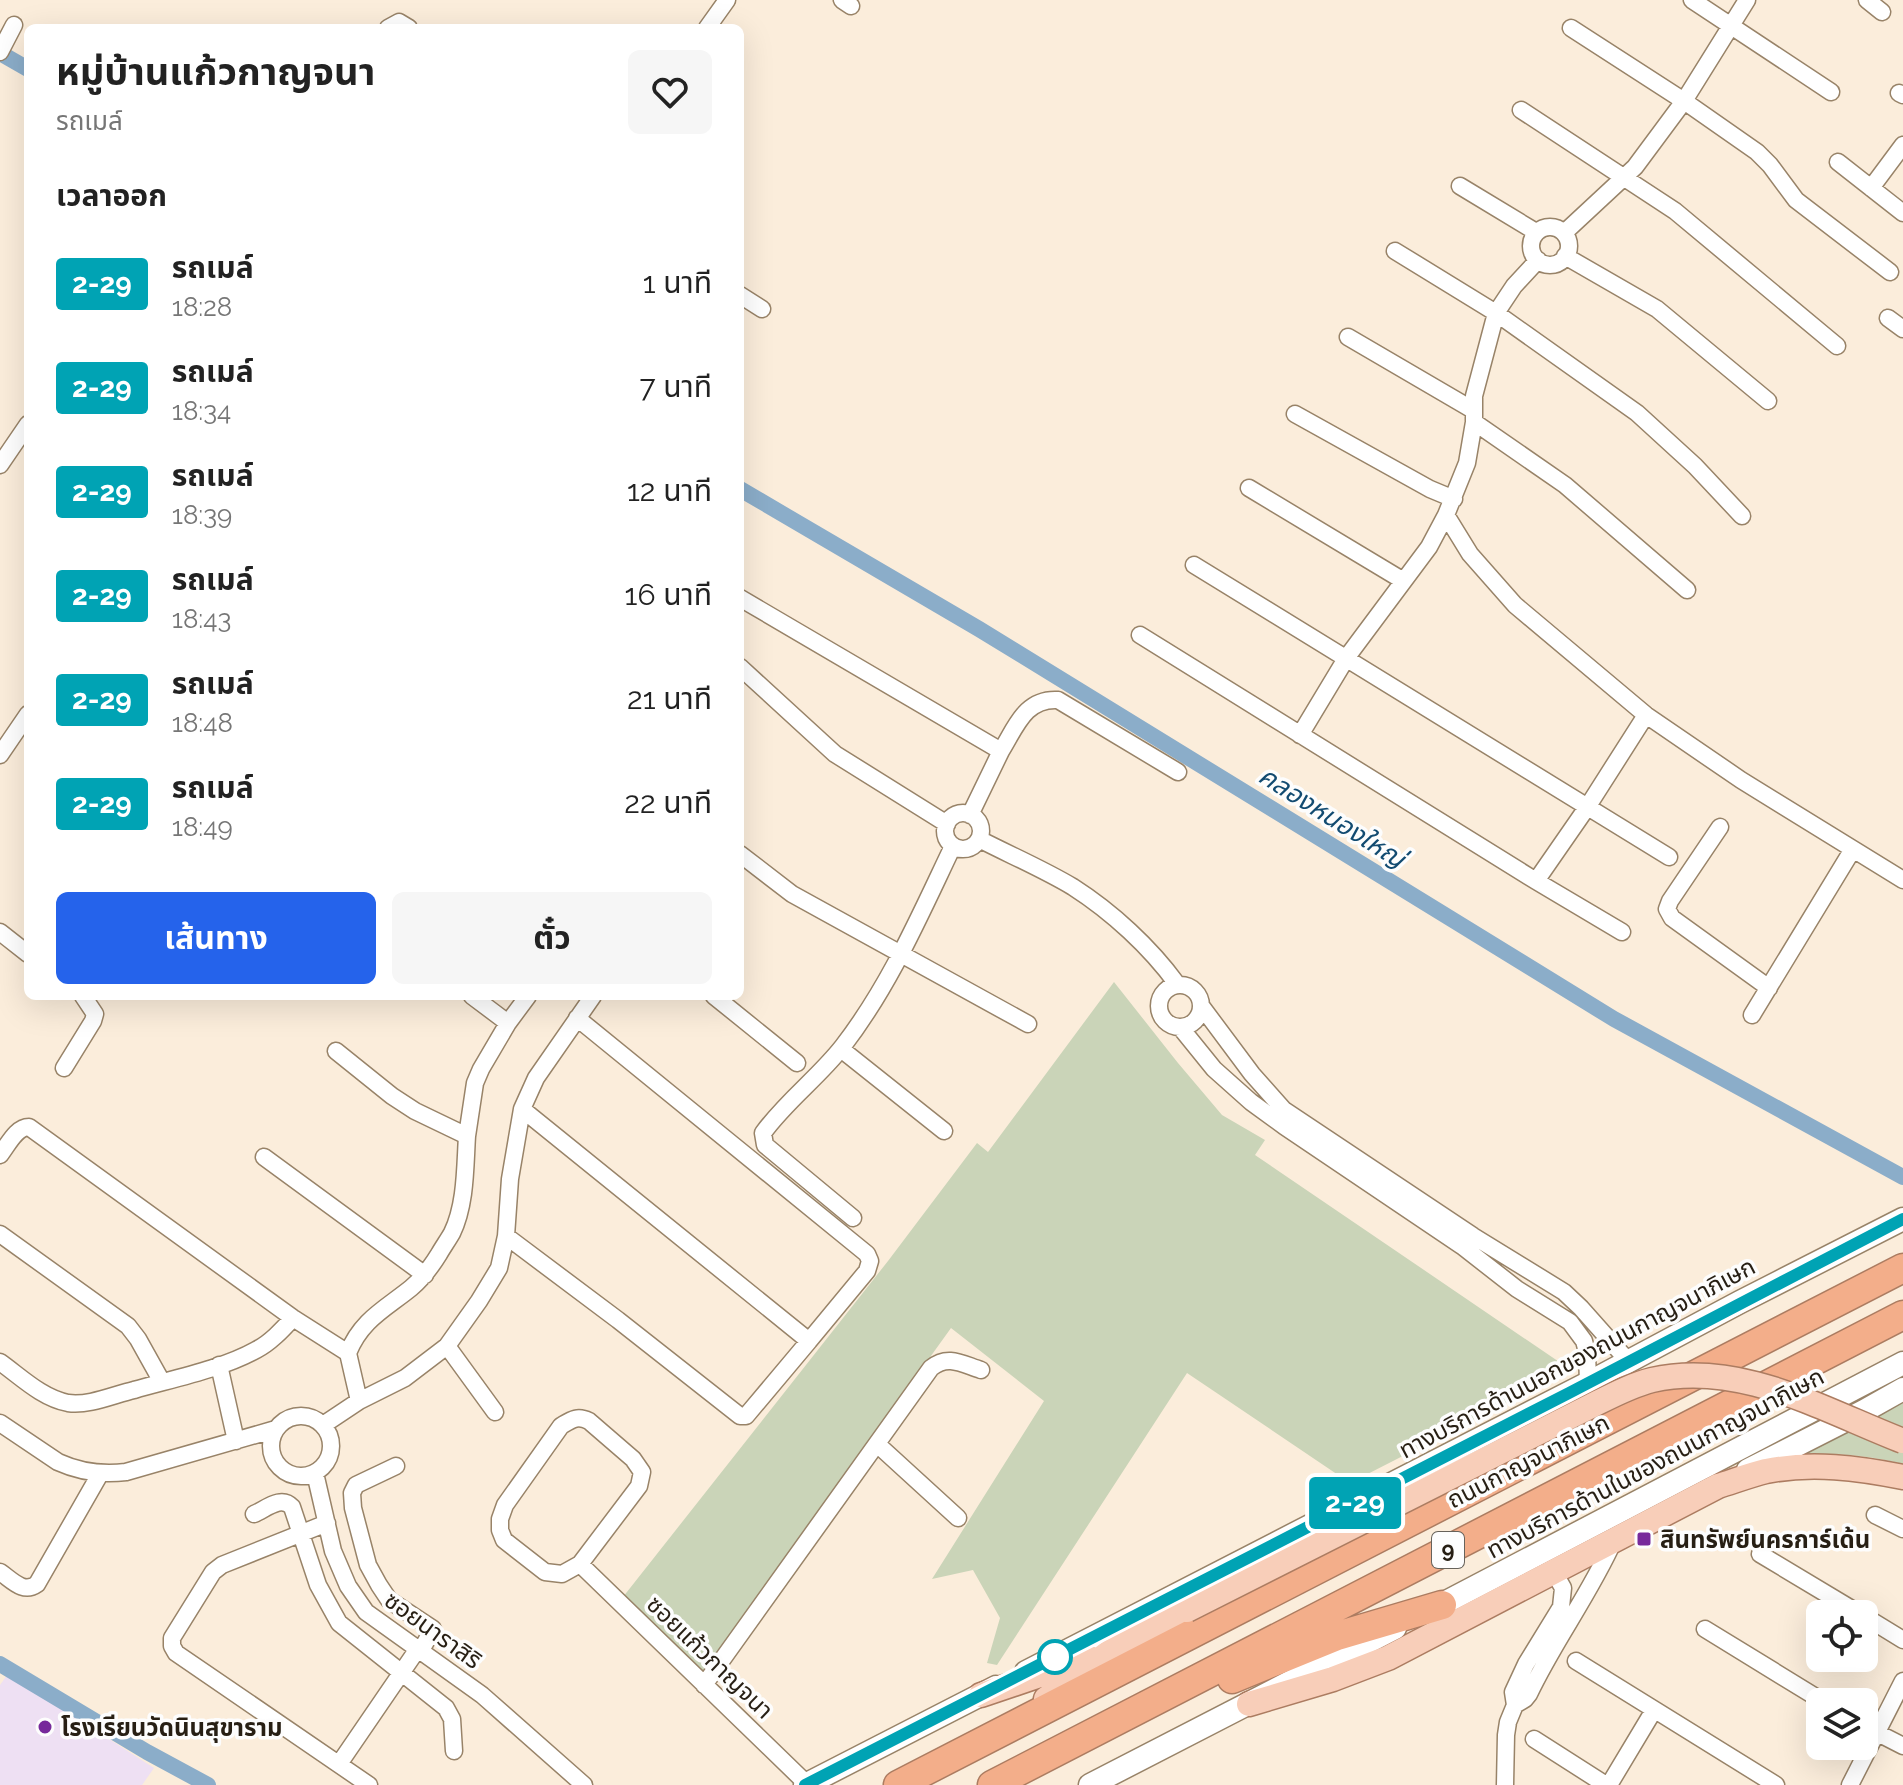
<!DOCTYPE html>
<html lang="th">
<meta charset="utf-8">
<style>
body{margin:0;font-family:Raleway,"Noto Sans Thai",sans-serif;background:#f6f6f6;color:#222;height:100vh;display:flex;flex-direction:column;font-size:30px;white-space:nowrap}
*{box-sizing:border-box;margin:0}
p{font-size:26px;color:#767676}
.icon{flex:none;width:44px;height:44px;fill:none;stroke:currentColor;stroke-width:2;stroke-linecap:round;stroke-linejoin:round}
.map{position:relative;flex:1;overflow:hidden}
.panel{position:absolute;left:24px;top:24px;width:720px;height:976px;display:flex;flex-direction:column;background:#fff;border-radius:12px;box-shadow:0 8px 32px #0002}
.panel>*{flex:none}
.badge{padding:0 16px;border-radius:6px;font-size:28px;line-height:52px}
.controls{position:absolute;left:1806px;top:1600px;display:grid;gap:16px}
.controls a{display:grid;place-items:center;width:72px;height:72px;border-radius:12px;background:#fff;box-shadow:0 8px 32px #0002;font-size:40px}
.map>.badge{position:absolute;translate:-50% -50%;box-shadow:0 0 0 4px #fff}
h2{padding:0 32px;font-size:30px;line-height:72px}
.round{display:grid;place-items:center;flex:none;width:84px;height:84px;border-radius:12px;background:#f6f6f6}
.head{display:flex;align-items:center;justify-content:space-between;height:136px;padding:0 32px}
h1{font-size:38px;font-weight:700;line-height:60px}
.button{display:flex;gap:16px;margin-top:auto;padding:16px 32px}
.button a{flex:1;height:92px;border-radius:12px;background:#2563eb;color:#fff;font-size:32px;font-weight:700;line-height:92px;text-align:center}
.button a+a{background:#f6f6f6;color:#222}
ul{padding:0;list-style:none}
li{display:flex;align-items:center;gap:24px;height:104px;padding:0 32px}
li div{flex:1}
li b{display:block;font-size:30px}
li em{font-style:normal}
li .badge{min-width:88px;font-weight:700;text-align:center}
.map>svg:first-child{display:block}
.education{fill:#eee0f3}
.green{fill:#cad4b8}
.lines{fill:none;stroke-linecap:round;stroke-linejoin:round}
.canal{stroke:#8badc9;stroke-width:16}
.street-casing{stroke:#988368;stroke-width:19}
.secondary-casing{stroke:#988368;stroke-width:25}
.primary-casing{stroke:#ac7c61;stroke-width:27}
.highway-casing{stroke:#ac7c61;stroke-width:31}
.street{stroke:#fff;stroke-width:16}
.secondary{stroke:#fff;stroke-width:22}
.primary{stroke:#f8ceb9;stroke-width:24}
.highway{stroke:#f3ae8a;stroke-width:28}
.primary-bridge-casing{stroke:#ac7c61;stroke-width:27;stroke-linecap:butt}
.primary-bridge{stroke:#f8ceb9;stroke-width:24}
.line-casing{stroke:#fff;stroke-width:18}
.line{stroke:#00a3b4;stroke-width:12}
.poi-dot{fill:#77299b;stroke:#fdfdfd;stroke-width:3}
.stop-dot{fill:#fff;stroke:#00a3b4;stroke-width:4}
.labels{text-anchor:middle;dominant-baseline:central;stroke-width:7;stroke-linejoin:round;paint-order:stroke}
.shield{fill:#fdfdfd;stroke:#67625a;stroke-width:2}
.shield-label{font-size:22px;font-weight:bold;fill:#271f14}
.street-label{font-size:24px;fill:#271f14;stroke:#fdfdfd}
.poi-label{font-size:24px;font-weight:bold;fill:#271f14;stroke:#fdfdfd;text-anchor:start}
.water-label{font-size:26px;font-style:italic;fill:#124b71;stroke:#fdfdfd}
</style>
<div class="map">
<svg width="1903" height="1785" viewBox="0 0 1903 1785">
<rect width="100%" height="100%" fill="#fbeddb"/>
<path class="education" d="M8 1674 154 1768 142 1785H0V1685Z"/>
<path class="green" d="M1114 982 1178 1063 1222 1115 1265 1140 1255 1155 1571 1370 1350 1483 1187 1373 997 1665 987 1663 1000 1618 973 1570 932 1579 1044 1401 951 1328 704 1672 623 1597 888 1261 977 1143 988 1152Z
M1903 1399V1464C1865 1455 1839 1453 1800 1455L1883 1413Z"/>
<g class="lines">
<path class="canal" d="M0 53 28 69
M740 489 979 629 1614 1019 1903 1177
M0 1664 147 1752 208 1785"/>
<defs>
<path id="street" d="M842 0 851 6
M1692 0 1831 92
M1867 0 1882 12
M388 28 399 22 409 28
M707 28 727 0
M1571 28 1684 101 1757 152 1770 165 1796 200 1890 272
M0 52 14 25
M1899 93 1903 95
M1521 110 1675 211 1837 346
M1838 162 1903 213
M1460 186 1536 232
M1871 188 1903 145
M1531 246a19 19 0 1 1 38 0a19 19 0 1 1-38 0Z
M1564 233 1635 167 1684 101 1747 0
M1395 251 1496 313 1637 413 1695 466 1742 516
M1565 256 1657 309 1768 401
M1538 260 1514 286 1496 313 1474 396V422L1467 463 1446 515 1470 554 1515 605 1646 715 1741 780 1903 880
M740 295 762 309
M1888 318 1903 329
M1348 337 1473 410
M1295 414 1430 489 1454 499
M1474 422 1565 485 1687 590
M0 465 28 424
M1249 488 1402 580
M1194 565 1669 857
M740 598 1001 751 970 815
M1140 635 1536 881 1622 932
M740 667 835 754 947 824
M1300 735 1347 657 1429 547 1446 515
M1001 751C1016 727 1025 698 1058 700L1178 772
M0 755 28 714
M945 831a18 18 0 1 1 36 0a18 18 0 1 1-36 0Z
M1720 827 1670 901 1667 909 1672 918 1769 988
M979 839C1010 855 1043 869 1073 887 1112 912 1150 947 1177 984
M740 854 792 894 1028 1024
M1536 881 1588 806 1646 715
M0 932 28 954
M1159 1006a21 21 0 1 1 42 0a21 21 0 1 1-42 0Z
M714 996 797 1063
M1202 1007 1252 1074 1284 1110 1473 1236 1564 1292 1581 1308 1629 1362
M1752 1015 1853 849
M577 1018 867 1254 870 1261 867 1271 809 1341
M508 1023 528 996
M1180 1027 1214 1069 1251 1102 1284 1126 1462 1246 1517 1289 1570 1322 1584 1341 1587 1352 1588 1383
M841 1049 944 1131
M336 1051 392 1096 415 1111 467 1136C465 1167 466 1204 452 1233 448 1240 443 1247 439 1254 431 1267 423 1278 411 1288 385 1309 361 1320 348 1353
M64 1068 93 1021 95 1014 83 996
M467 1136 475 1083 481 1069 508 1023 472 996
M0 1155C8 1145 16 1127 29 1127L293 1318 348 1353 359 1401 323 1425
M264 1157 425 1275
M853 1218 765 1145 763 1133C786 1101 819 1077 843 1046 890 985 920 915 953 846
M0 1234 128 1326 138 1339 162 1382
M506 1236 510 1179 522 1109
M447 1346 495 1412
M0 1362C21 1377 42 1398 68 1403 89 1406 113 1395 134 1390 172 1379 222 1369 256 1350 270 1343 282 1330 293 1318
M219 1365 236 1441
M359 1401 405 1378 447 1346 479 1301 499 1268 506 1236 618 1320 740 1416H746L809 1341 522 1109 536 1078 593 996
M271 1446a30 30 0 1 1 60 0a30 30 0 1 1-60 0Z
M0 1423 58 1462C80 1472 102 1475 126 1472L276 1429
M877 1444 958 1518
M396 1466 356 1485 352 1493 353 1508 368 1565 379 1585 389 1600 433 1629 420 1652
M315 1473 333 1551 348 1586 366 1612 482 1695 584 1785
M254 1514C266 1509 281 1495 292 1507L318 1585 339 1623 446 1708 452 1719 454 1751
M1875 1515 1903 1529
M327 1523 222 1565 213 1572 172 1638V1646L176 1653 369 1785
M1760 1554 1860 1614
M580 1564 562 1574 545 1572 504 1540 500 1530V1519L505 1505 561 1426C571 1420 577 1415 589 1421L633 1459 642 1472 639 1486 580 1564 807 1784
M0 1572C12 1580 23 1594 37 1584L100 1474
M1864 1616 1903 1640
M1705 1629 1824 1702
M1576 1661 1776 1785
M704 1685 931 1368C948 1354 962 1364 981 1370
M1515 1705 1525 1699 1529 1694C1554 1641 1590 1594 1614 1540
M1864 1726 1903 1746
M1534 1739 1606 1785
M339 1764 417 1650
M1505 1785 1506 1735 1508 1722 1515 1705 1513 1692 1526 1664 1561 1607 1563 1588 1554 1572
M1609 1785 1654 1710
M1850 1785 1903 1681"/>
<path id="secondary" d="M1748 1470 1864 1411 1903 1389
M1429 1611 1903 1363
M1026 1672 1588 1383 1740 1302 1903 1219
M805 1785 996 1687
M1090 1785 1395 1628"/>
<path id="primary" d="M981 1695 1090 1658
M1046 1699 1111 1651 1187 1610
M1249 1704 1333 1679 1388 1658 1718 1486C1734 1481 1750 1475 1766 1471 1812 1462 1858 1468 1903 1477"/>
<path id="highway" d="M1232 1679 1337 1636 1442 1605
M898 1785 1903 1268
M992 1785 1903 1315"/>
</defs>
<use href="#street" class="street-casing"/>
<use href="#secondary" class="secondary-casing"/>
<use href="#primary" class="primary-casing"/>
<use href="#highway" class="highway-casing"/>
<use href="#street" class="street"/>
<use href="#secondary" class="secondary"/>
<use href="#primary" class="primary"/>
<use href="#highway" class="highway"/>
<defs>
<path id="primary-bridge" d="M1187 1610 1595 1404C1613 1395 1632 1385 1652 1380 1740 1360 1823 1410 1903 1441"/>
</defs>
<use href="#primary-bridge" class="primary-bridge-casing"/>
<use href="#primary-bridge" class="primary-bridge"/>
</g>
<g class="lines">
<defs>
<path id="line" d="M805 1785 1569 1393 1903 1219"/>
</defs>
<use href="#line" class="line-casing"/>
<use href="#line" class="line"/>
</g>
<g class="poi-dot">
<rect x="1636" y="1531" width="16" height="16" rx="4"/>
<circle cx="45" cy="1727" r="8"/>
</g>
<circle class="stop-dot" cx="1055" cy="1657" r="16"/>
<g class="labels">
<rect class="shield" x="1432" y="1532" width="32" height="36" rx="6"/>
<g class="shield-label">
<text x="1448" y="1550">9</text>
</g>
<g class="street-label">
<text transform="translate(1577 1358) rotate(-28)">ทางบริการด้านนอกของถนนกาญจนาภิเษก</text>
<text transform="translate(1528 1461) rotate(-27)">ถนนกาญจนาภิเษก</text>
<text transform="translate(1655 1463) rotate(-28)">ทางบริการด้านในของถนนกาญจนาภิเษก</text>
<text transform="translate(433 1630) rotate(36)">ซอยนาราสิริ</text>
<text transform="translate(710 1657) rotate(44)">ซอยแก้วกาญจนา</text>
</g>
<g class="poi-label">
<text x="1660" y="1539">สินทรัพย์นครการ์เด้น</text>
<text x="61" y="1727">โรงเรียนวัดนินสุขาราม</text>
</g>
<g class="water-label">
<text transform="translate(1332 817) rotate(32)">คลองหนองใหญ่</text>
</g>
</g>
</svg>
<div class="controls">
<a><svg class="icon" aria-label="locate" viewBox="0 0 24 24"><circle cx="12" cy="12" r="6"/><path d="M12 2v4M12 18v4M2 12h4M18 12h4"/></svg></a>
<a><svg class="icon" aria-label="layers" viewBox="0 0 24 24"><path d="M12 4l9 5-9 5-9-5zM3 14l9 5 9-5"/></svg></a>
</div>
<b class="badge" style="left:1355px;top:1503px;background:#00a3b4;color:#fff">2-29</b>
<section class="panel">
<div class="head"><div><h1>หมู่บ้านแก้วกาญจนา</h1><p>รถเมล์</p></div><a class="round"><svg class="icon" aria-label="heart" viewBox="0 0 24 24"><path d="M12 20l-8-8c-3-5 5-10 8-4 3-6 11-1 8 4z"/></svg></a></div>
<h2>เวลาออก</h2>
<ul>
<li><span class="badge" style="background:#00a3b4;color:#fff">2-29</span><div><b>รถเมล์</b><p>18:28</p></div><em>1 นาที</em></li>
<li><span class="badge" style="background:#00a3b4;color:#fff">2-29</span><div><b>รถเมล์</b><p>18:34</p></div><em>7 นาที</em></li>
<li><span class="badge" style="background:#00a3b4;color:#fff">2-29</span><div><b>รถเมล์</b><p>18:39</p></div><em>12 นาที</em></li>
<li><span class="badge" style="background:#00a3b4;color:#fff">2-29</span><div><b>รถเมล์</b><p>18:43</p></div><em>16 นาที</em></li>
<li><span class="badge" style="background:#00a3b4;color:#fff">2-29</span><div><b>รถเมล์</b><p>18:48</p></div><em>21 นาที</em></li>
<li><span class="badge" style="background:#00a3b4;color:#fff">2-29</span><div><b>รถเมล์</b><p>18:49</p></div><em>22 นาที</em></li>
</ul>
<div class="button"><a>เส้นทาง</a><a>ตั๋ว</a></div>
</section>
</div>
